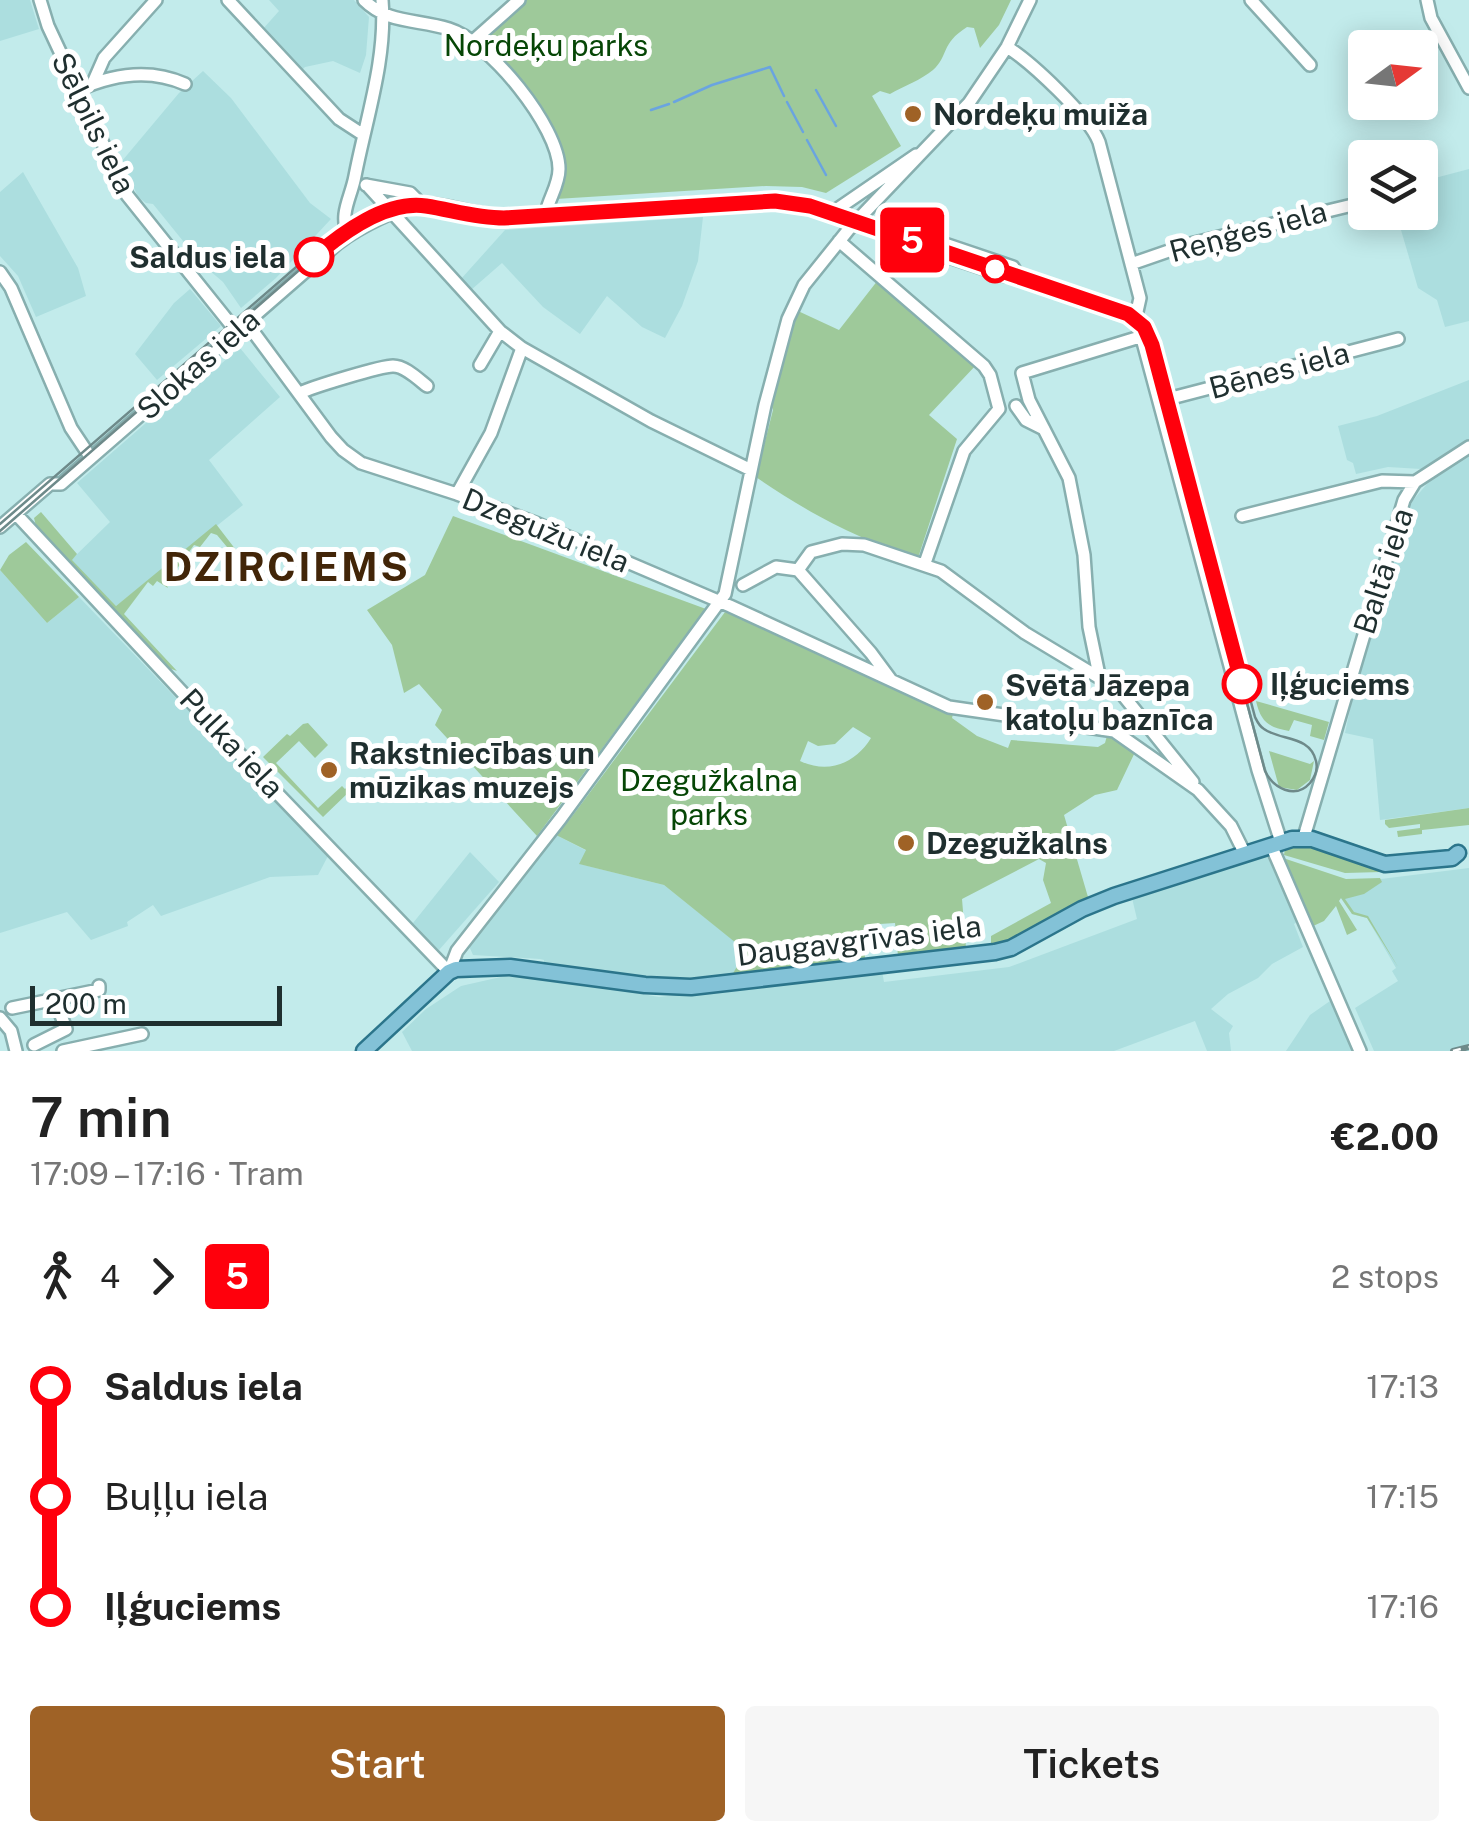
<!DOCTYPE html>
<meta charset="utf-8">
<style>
body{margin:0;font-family:"Public Sans",sans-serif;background:#f6f6f6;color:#222;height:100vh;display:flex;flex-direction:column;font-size:38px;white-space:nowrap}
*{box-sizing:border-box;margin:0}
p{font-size:32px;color:#767676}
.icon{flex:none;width:55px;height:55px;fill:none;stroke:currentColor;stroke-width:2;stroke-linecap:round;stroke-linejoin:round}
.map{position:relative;height:1051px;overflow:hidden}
.sheet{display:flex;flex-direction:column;background:#fff;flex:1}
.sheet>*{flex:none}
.badge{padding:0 20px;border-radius:8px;font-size:35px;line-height:65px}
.needle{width:65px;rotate:75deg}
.controls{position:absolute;left:1348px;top:30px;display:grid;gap:20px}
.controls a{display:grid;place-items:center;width:90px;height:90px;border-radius:10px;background:#fff;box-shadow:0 5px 25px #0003;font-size:50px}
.scale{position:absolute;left:30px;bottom:25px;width:252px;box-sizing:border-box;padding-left:10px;border:5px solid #1f2f2f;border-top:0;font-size:28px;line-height:35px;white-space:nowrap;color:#1f2f2f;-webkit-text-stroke:8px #fff;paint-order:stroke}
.map>.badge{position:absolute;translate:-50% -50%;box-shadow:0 0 0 5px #fff}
.legs{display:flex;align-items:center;gap:15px;height:110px;padding:0 30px;font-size:32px}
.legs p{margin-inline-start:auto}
.head{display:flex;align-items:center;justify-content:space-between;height:170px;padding:0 30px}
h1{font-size:55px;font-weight:600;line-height:75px}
.primary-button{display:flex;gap:20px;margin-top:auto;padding:20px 30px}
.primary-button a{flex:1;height:115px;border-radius:10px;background:#9f6226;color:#fff;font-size:40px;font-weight:600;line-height:115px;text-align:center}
.primary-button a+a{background:#f6f6f6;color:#222}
ul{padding:0 30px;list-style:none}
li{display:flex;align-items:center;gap:35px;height:110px;font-size:38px}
li i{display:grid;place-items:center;width:15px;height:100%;margin:0 12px;background:currentColor}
li i::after{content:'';width:25px;height:25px;margin:-12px;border:8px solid;border-radius:50%;background:#fff}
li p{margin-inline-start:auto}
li:first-child i{background:linear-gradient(#0000 50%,currentColor 0)}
li:last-child i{background:linear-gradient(currentColor 50%,#0000 0)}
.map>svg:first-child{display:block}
.built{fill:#acdedf}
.green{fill:#9ec99a;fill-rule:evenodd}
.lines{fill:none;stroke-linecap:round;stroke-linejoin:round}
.stream{stroke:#6aa4e0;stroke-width:2.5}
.minor-casing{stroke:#87afaf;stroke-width:16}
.major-casing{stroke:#2b758b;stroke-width:19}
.minor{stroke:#fff;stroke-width:11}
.major{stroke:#83c2d7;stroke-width:14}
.tram{stroke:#6e8a8a;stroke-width:2.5}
.rail-casing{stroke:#6e8a8a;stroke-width:6}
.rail{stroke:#fff;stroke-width:2.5;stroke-dasharray:8;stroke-linecap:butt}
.line-1-casing{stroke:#fff;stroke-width:22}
.line-1{stroke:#ff000c;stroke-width:15}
.poi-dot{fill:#9f6226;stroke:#fff;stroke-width:4}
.stop-1-dot{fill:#fff;stroke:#ff000c;stroke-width:5}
.labels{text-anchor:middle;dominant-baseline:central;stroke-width:10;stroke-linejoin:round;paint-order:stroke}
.park-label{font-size:30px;fill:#064606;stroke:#fff}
.poi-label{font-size:30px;font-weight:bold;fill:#1f2f2f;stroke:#fff;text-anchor:start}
.street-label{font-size:30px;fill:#1f2f2f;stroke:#fff}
.stop-label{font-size:30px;font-weight:bold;fill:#1f2f2f;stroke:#fff;text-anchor:end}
.district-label{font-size:40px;font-weight:bold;letter-spacing:2.5px;fill:#422508;stroke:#fff}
</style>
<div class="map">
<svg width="1469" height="1051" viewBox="0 0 1469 1051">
<rect width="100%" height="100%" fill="#c2ebeb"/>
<path class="built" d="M0 0H30L39 29 0 41Z
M269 0H354L369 17 366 55 360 73 333 61 305 67 300 72 262 30 279 11Z
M203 71 231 98 310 203 331 219 276 278 241 308 223 282 182 247 183 241 153 204 146 203 138 197 122 161 179 93Z
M1469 169V321L1445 327 1437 300 1418 288 1396 213 1420 212V182Z
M23 172 78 268 86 296 36 317 18 276 0 256V192Z
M703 217 698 261 682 306 665 338 642 327 607 296 580 334 543 307 502 263 471 290 461 279 505 230Z
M190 289 221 326 157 380 135 354 174 303Z
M240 348 280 397 209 460 243 505 116 606 71 560 110 522 77 483 154 416 156 418Z
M1469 380V439L1421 469 1388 467 1356 474 1353 463 1347 460 1338 426 1377 416Z
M1469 455V808L1380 820 1373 739 1345 733 1361 658 1402 519 1409 505 1432 478Z
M0 570 47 623 79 597 328 856 318 875 270 877 161 916 153 905 127 922 128 926 91 940 67 912 0 933Z
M556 835 587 851 580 864 664 885 747 951 732 975 673 981 646 979 544 966V960L540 959 473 955 469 946Z
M470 852 499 882 439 950 413 923Z
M1267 856 1297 922 1294 924 1303 947 1272 964 1258 978 1228 994 1211 1009 1233 1026 1229 1033 1231 1051H1207L1195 1021 1114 1051H412L402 1032 426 1009 461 986 505 976 565 980 659 997 882 971 884 982 1009 967 1137 919 1132 898Z
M1469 868V1051H1374L1355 1008 1398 981 1392 971 1396 968 1367 918 1352 914 1341 898 1347 894 1364 892 1381 879Z
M1330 1001 1353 1051H1286L1310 1015Z"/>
<path class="green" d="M526 0H1011L999 25 980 48 974 28 967 27C940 44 949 56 933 70 921 80 904 86 890 94L880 91 872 96 901 146 826 193 802 187 766 186 556 199C560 186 566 174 564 161 560 119 507 70 481 39Z
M878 280 977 364 929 415 957 439 919 555 915 556C865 544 798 507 756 477L773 410 771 404 798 311 839 330Z
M41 512 77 554 72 560 116 606 216 524 236 550 232 553 217 535 211 533 200 547 194 545 166 584 168 588 157 581 153 586 148 582 124 614 177 671 166 667 37 530 34 518Z
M453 516 706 609 537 836 435 725 442 710 419 684 404 693 392 645 367 610 425 575Z
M26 542 79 597 47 623 0 570 9 555Z
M725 612 953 714 952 718 977 736 1008 748 1011 740 1098 747 1105 743 1108 732 1136 750 1117 790 1095 795 1064 815 1088 897 1007 942 991 945V936L1051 903 1043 880 1046 863 1039 859 962 899 966 948 898 956 895 923 864 925 865 959 732 975 746 951 664 885 579 864 586 850 556 835 570 819ZM853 727 871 738C855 764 828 774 800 761L808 741 818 746 835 744Z
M1256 701 1329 722 1324 740 1310 736 1312 725 1294 720 1289 731C1268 727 1261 722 1256 701Z
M308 723 328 745 315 758 299 741 276 763 318 808 342 786 345 789 348 786 350 791 323 817 263 757 287 734 290 736 303 724Z
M1269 751 1310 764 1314 761 1310 780 1297 790 1279 787Z
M1469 808V825L1422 830V834L1398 837 1397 831 1420 828V824L1389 828 1385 824V820Z
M1304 845 1376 866 1381 872 1345 873 1284 855 1285 849Z
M1283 858 1346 879 1380 878 1382 882 1364 894 1345 899 1354 912 1368 916 1398 967 1367 918 1352 914 1341 898 1339 901 1357 930 1347 935 1336 906 1324 921 1311 927Z"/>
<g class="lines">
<path class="stream" d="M816 90 836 126
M674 102 712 85 770 67 784 96
M787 102 803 132
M651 110 669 104
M807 140 826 175"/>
<defs>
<path id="minor" d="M40 0 48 26 127 195 236 331
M228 0 339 119 362 134
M364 0C388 24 417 19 449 29 489 41 559 127 559 169 559 185 549 198 546 213
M1251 0 1310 65
M1427 0 1431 18 1469 88
M473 41 519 0
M1007 47C1031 62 1089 116 1099 142L1140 298 1136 316 1258 770 1281 842
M93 83 104 58 156 0
M78 90C113 74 149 68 185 84
M366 185 410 193 421 204
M367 185 500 331 522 348 651 421 751 470
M833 212 916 155
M348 235C339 213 351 198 355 176 366 119 387 58 382 0
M839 241 984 366 990 375 999 409
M929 245 942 243 1013 267 1017 274
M1131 264 1186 245 1365 202
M0 272 11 288 71 428 91 458
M246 322 331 437 343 450 361 463 457 494 538 524 730 606 949 707 1114 731 1198 790 1231 826 1244 852
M480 365 500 331
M300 393C312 387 381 366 393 366 405 366 418 379 427 386
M1160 401 1398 339
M1016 406 1026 420 1044 429
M457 494 491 433 522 348
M16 514 250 765 449 972 457 951 561 818 725 594 765 405 788 319 804 285 849 229 969 103 1007 47 1030 0
M1242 516 1382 481 1415 482
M0 527 50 484H61L338 243C358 228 399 206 424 204 442 202 478 216 502 216L765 199 807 203 929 245 937 253 1006 276 1017 274 1136 316
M925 563 964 451 999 409
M798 570 811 552 842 544 864 545 941 571 1025 633 1118 689 1193 782
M798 570 871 653 891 680
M743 585 776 567 798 570
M1099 675 1089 627 1084 555 1069 478 1029 400 1022 373 1143 336
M1304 837 1404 500 1415 482 1469 447
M1271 845 1360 1051
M12 1008 99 990V986
M0 1018 11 1031 16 1051
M34 1045 66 1029 55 999
M63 1051 142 1034"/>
<path id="major" d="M364 1051 449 972 456 969 510 967 645 985 691 987 995 952 1011 948 1082 909 1114 896 1292 839H1312L1385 864 1452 858 1458 853"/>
</defs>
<use href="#minor" class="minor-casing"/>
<use href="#major" class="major-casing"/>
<use href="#minor" class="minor"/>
<use href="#major" class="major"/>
<path class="tram" d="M0 524 325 242C351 223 385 201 419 202 447 202 476 214 505 214L763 198 798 199 1119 306 1142 318 1155 344 1255 717C1257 721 1259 726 1264 729 1281 741 1310 735 1316 761 1318 769 1315 777 1310 783 1295 800 1273 788 1265 771L1152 345C1143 318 1123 312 1098 303L799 203 775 201 504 218C476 218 451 209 424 206 391 202 353 226 328 245L0 531"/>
<defs>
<path id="rail" d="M1453 1051 1469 1047"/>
</defs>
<use href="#rail" class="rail-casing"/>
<use href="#rail" class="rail"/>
</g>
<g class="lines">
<defs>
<path id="line-1" d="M314 257C342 233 386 200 426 206 452 210 476 218 504 218L775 201 810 206 1128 314 1144 327 1152 345 1242 684"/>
</defs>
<use href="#line-1" class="line-1-casing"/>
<use href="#line-1" class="line-1"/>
</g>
<g class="poi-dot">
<circle cx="913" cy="114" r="10"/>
<circle cx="985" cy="702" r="10"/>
<circle cx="329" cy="770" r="10"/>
<circle cx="906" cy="843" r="10"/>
</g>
<g class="stop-1-dot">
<circle cx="314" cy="257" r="18"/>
<circle cx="995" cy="269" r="12"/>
<circle cx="1242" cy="684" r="18"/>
</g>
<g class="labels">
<g class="park-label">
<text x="546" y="45">Nordeķu parks</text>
<text x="709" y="780">Dzegužkalna<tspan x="709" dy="34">parks</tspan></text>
</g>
<g class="poi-label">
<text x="933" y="114">Nordeķu muiža</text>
<text x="1005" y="685">Svētā Jāzepa<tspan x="1005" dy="34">katoļu baznīca</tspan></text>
<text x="349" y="753">Rakstniecības un<tspan x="349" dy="34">mūzikas muzejs</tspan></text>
<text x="926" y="843">Dzegužkalns</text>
</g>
<g class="street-label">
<text transform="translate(94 123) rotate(64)">Sēlpils iela</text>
<text transform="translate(1248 231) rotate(-15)">Reņģes iela</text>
<text transform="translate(198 364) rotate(-41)">Slokas iela</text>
<text transform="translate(1279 370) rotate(-15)">Bēnes iela</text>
<text transform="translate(546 530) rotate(22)">Dzegužu iela</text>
<text transform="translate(1383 571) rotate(-72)">Baltā iela</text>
<text transform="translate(232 743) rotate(47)">Pulka iela</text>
<text transform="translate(859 940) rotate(-7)">Daugavgrīvas iela</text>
</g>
<g class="stop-label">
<text x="286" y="257">Saldus iela</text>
<text x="1270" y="684" text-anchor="start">Iļģuciems</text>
</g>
<g class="district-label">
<text x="287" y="566">DZIRCIEMS</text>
</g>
</g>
</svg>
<div class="controls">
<a><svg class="needle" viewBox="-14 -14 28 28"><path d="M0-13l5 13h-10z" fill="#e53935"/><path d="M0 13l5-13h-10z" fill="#767676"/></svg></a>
<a><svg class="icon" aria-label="layers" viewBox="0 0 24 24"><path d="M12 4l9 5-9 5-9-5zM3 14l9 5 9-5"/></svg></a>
</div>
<div class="scale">200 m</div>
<b class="badge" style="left:912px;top:240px;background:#ff000c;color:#fff">5</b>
</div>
<section class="sheet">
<div class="head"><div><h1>7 min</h1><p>17:09 – 17:16 · Tram</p></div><b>€2.00</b></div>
<div class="legs"><svg class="icon" aria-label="walk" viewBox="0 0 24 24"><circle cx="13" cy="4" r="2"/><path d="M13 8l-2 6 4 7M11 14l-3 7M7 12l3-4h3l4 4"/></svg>4<svg class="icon" aria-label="forward" viewBox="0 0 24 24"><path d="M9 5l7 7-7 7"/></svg><b class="badge" style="background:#ff000c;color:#fff">5</b><p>2 stops</p></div>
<ul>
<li><i style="color:#ff000c"></i><b>Saldus iela</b><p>17:13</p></li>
<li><i style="color:#ff000c"></i><span>Buļļu iela</span><p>17:15</p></li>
<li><i style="color:#ff000c"></i><b>Iļģuciems</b><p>17:16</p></li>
</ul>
<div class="primary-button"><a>Start</a><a>Tickets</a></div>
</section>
